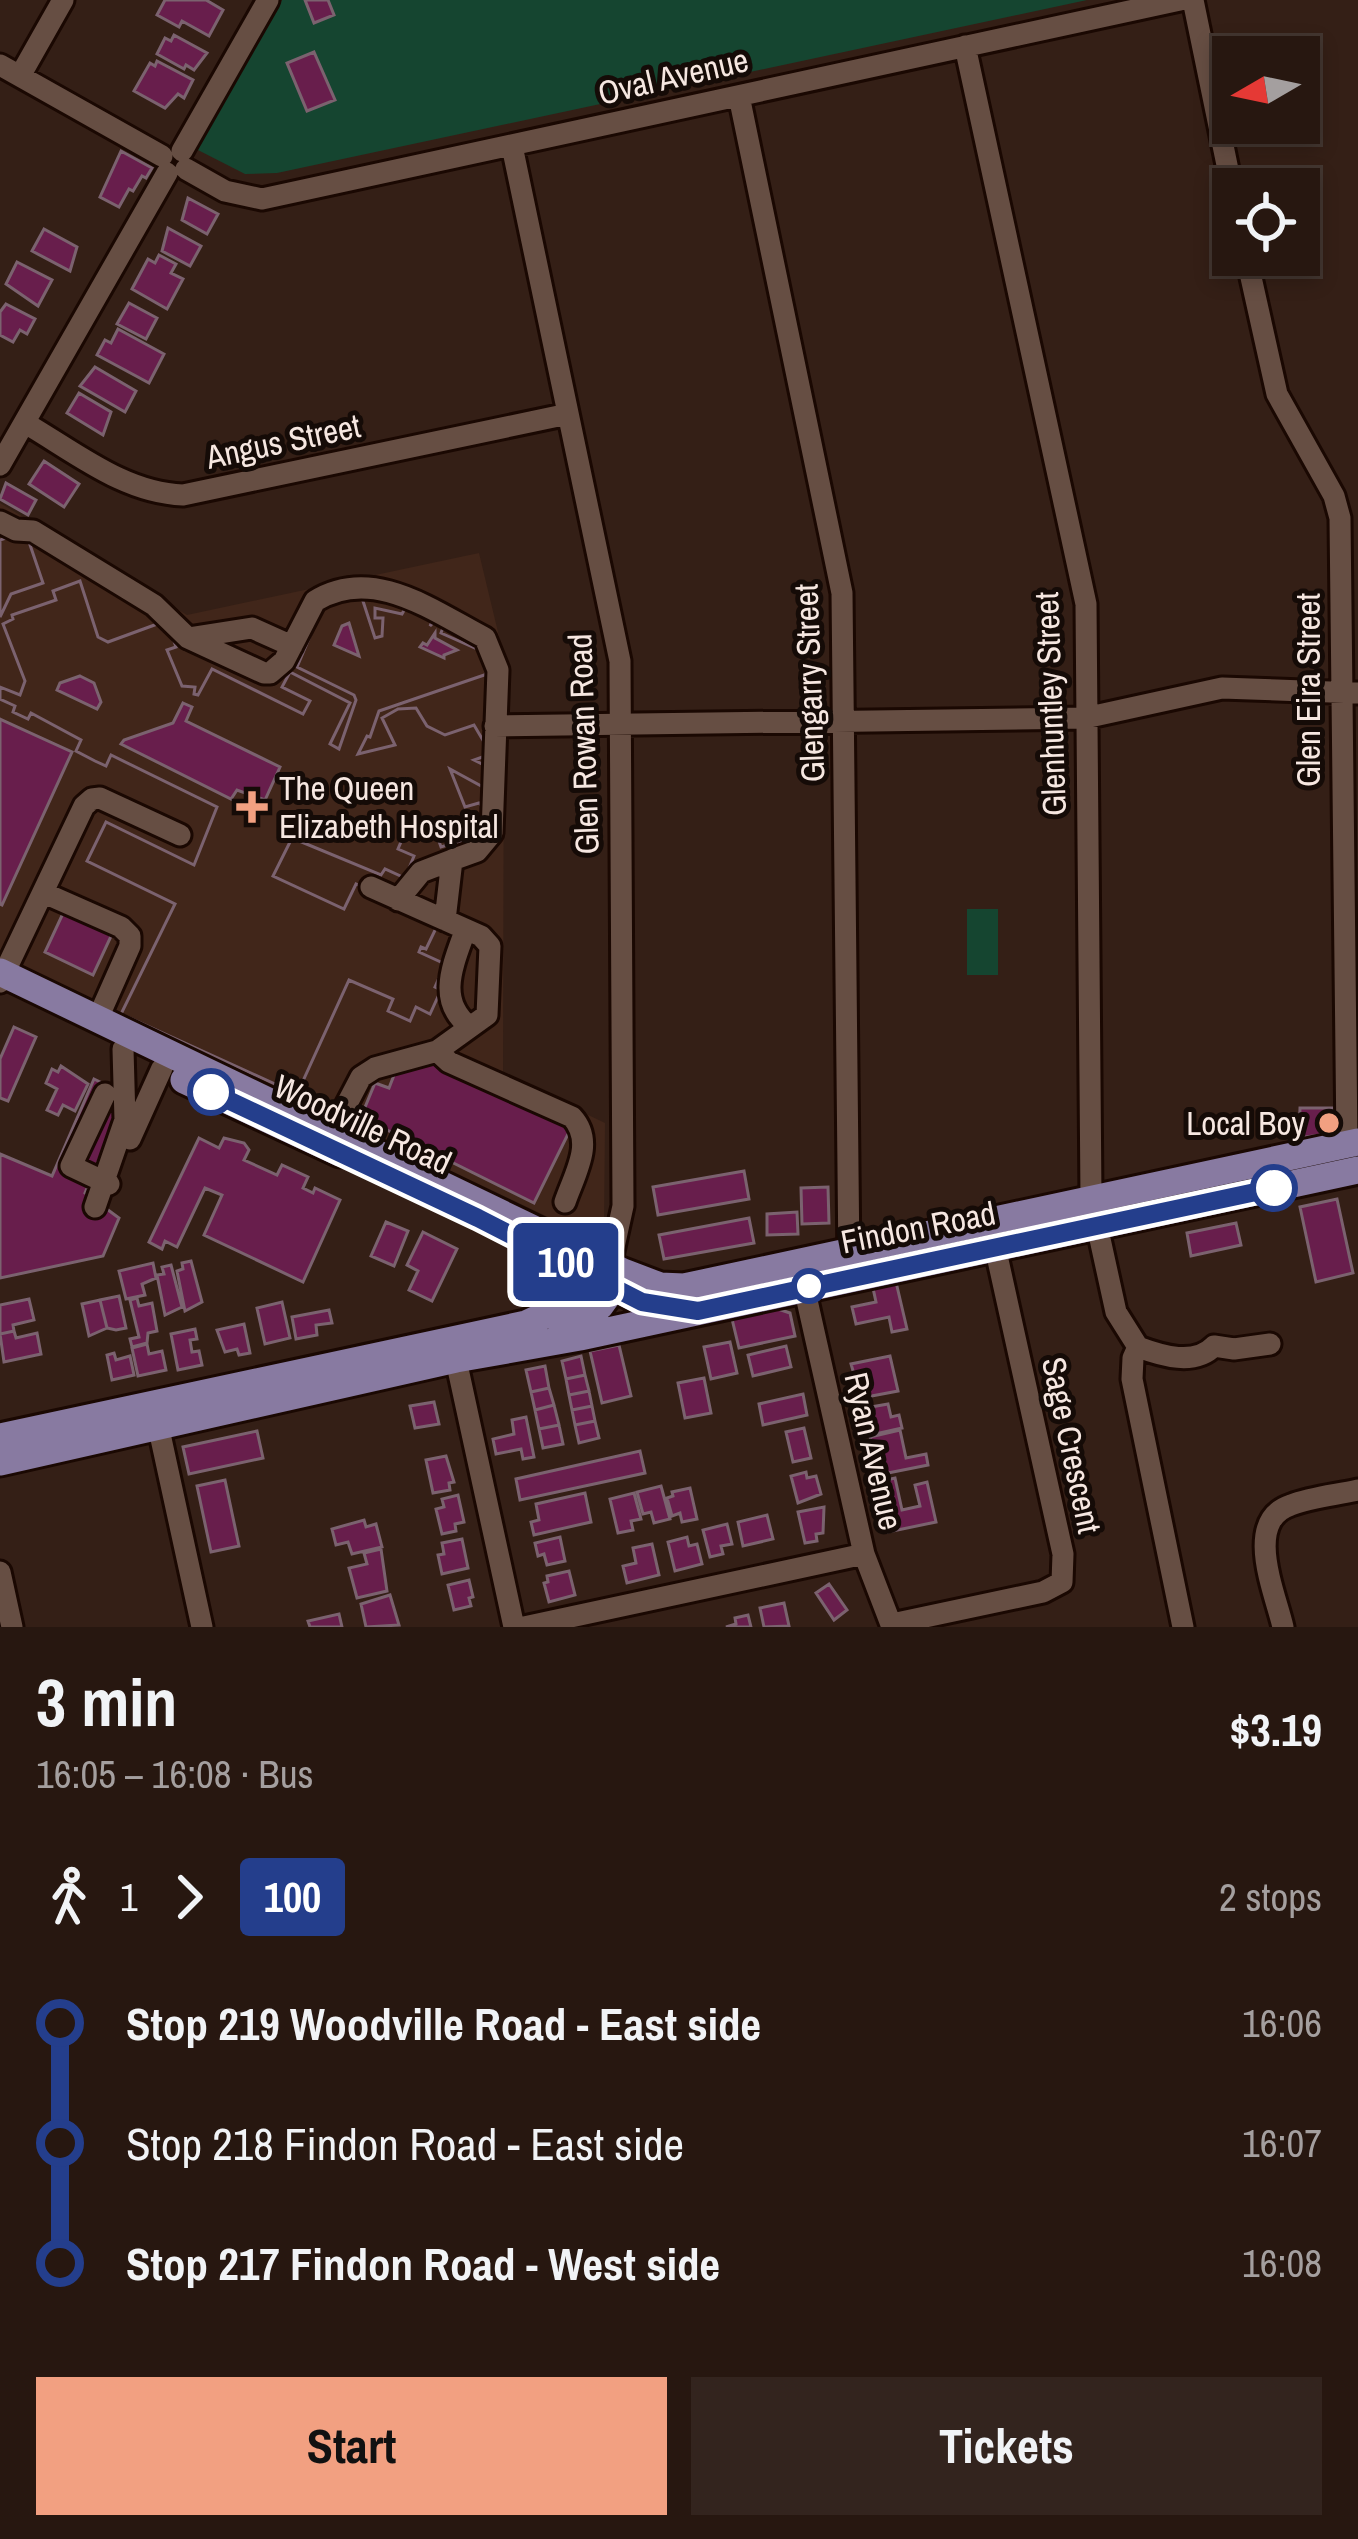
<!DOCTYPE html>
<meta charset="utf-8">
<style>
body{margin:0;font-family:"Archivo Narrow",sans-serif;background:#33241e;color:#f1f3f6;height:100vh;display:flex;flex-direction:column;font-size:45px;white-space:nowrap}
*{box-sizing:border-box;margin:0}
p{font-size:39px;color:#a49f9f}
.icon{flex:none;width:66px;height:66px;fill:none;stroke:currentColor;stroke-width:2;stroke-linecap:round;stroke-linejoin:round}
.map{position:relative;height:1627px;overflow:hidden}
.details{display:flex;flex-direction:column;background:#271710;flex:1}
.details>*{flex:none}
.badge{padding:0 24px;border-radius:9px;font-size:42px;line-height:78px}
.needle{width:78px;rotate:261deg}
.tools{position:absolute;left:1212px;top:36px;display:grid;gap:24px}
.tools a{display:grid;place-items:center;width:108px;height:108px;border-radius:0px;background:#271710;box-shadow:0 6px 18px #0003,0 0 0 3px #433630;font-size:60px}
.map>.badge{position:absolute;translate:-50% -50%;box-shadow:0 0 0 6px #fff}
.legs{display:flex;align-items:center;gap:18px;height:132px;padding:0 36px;font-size:39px}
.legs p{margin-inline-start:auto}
.overview{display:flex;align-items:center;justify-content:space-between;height:204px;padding:0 36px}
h1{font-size:66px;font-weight:700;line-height:90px}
.primary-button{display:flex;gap:24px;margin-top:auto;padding:24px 36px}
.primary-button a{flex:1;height:138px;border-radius:0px;background:#f2a081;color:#111;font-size:48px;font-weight:700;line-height:138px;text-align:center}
.primary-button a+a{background:#33241e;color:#f1f3f6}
ul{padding:0 36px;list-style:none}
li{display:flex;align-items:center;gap:42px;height:120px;font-size:45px}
li i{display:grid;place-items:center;width:18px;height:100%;margin:0 15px;background:currentColor}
li i::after{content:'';width:30px;height:30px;margin:-15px;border:9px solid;border-radius:50%;background:#271710}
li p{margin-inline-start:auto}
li:first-child i{background:linear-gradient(#0000 50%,currentColor 0)}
li:last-child i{background:linear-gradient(currentColor 50%,#0000 0)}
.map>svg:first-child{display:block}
.built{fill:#41261a}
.green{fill:#154530}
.building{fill:#681e4c;stroke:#7b626f;stroke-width:3;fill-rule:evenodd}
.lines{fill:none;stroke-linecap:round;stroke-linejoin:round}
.minor-casing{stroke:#1a0802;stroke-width:27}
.major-casing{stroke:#1a0802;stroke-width:33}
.minor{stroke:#664e43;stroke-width:21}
.major{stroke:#887aa1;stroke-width:27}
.line-1-casing{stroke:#fff;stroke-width:27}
.line-1{stroke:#243e8c;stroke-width:18}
.poi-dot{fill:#f2a081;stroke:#150b07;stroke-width:4.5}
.stop-1-dot{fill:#fff;stroke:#243e8c;stroke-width:6}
.labels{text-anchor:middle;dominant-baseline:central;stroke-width:10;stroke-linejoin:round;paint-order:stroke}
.street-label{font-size:33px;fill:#f6e7e1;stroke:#150b07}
.poi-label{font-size:33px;fill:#f6e7e1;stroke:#150b07;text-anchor:start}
</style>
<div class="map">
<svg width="1358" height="1627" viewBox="0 0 1358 1627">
<rect width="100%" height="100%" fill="#341f16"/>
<path class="built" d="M0 503 187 615 479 553 504 657 503 1074 605 1123 604 1225 588 1236 0 957Z"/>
<path class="green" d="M282 0H1087L277 173 245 174 196 149Z
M967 909H998V975H967Z"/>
<path class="building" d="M165 0H206L223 10 209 36 182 21 179 27 157 15Z
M305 0H328L334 15 314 23Z
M174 35 207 53 194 70 186 65 184 69 157 54 165 38 171 41Z
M314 52 335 100 307 111 287 63Z
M157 61 193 80 184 98 178 94 165 108 134 91 150 63 155 66Z
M121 151 152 168 146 178 142 176 133 191 129 189 119 207 100 197Z
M188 198 218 214 207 234 182 220Z
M168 228 201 246 190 266 162 251Z
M44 229 77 247 70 271 32 251Z
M159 255 176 264 171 273 183 279 167 309 132 289 148 259 155 263Z
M17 262 52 280 38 306 6 284Z
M129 303 157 318 146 339 117 324Z
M6 304 35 319 27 334 20 330 13 342 0 335V312Z
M118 329 164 354 149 383 97 355 105 340 111 343Z
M95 367 136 391 125 412 80 386Z
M79 393 111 412 103 435 67 413Z
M44 461 79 484 64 507 29 484Z
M6 483 36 500 28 515 0 499Z
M15 535 27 536 43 583 11 594 0 617V540Z
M15 535 27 536 43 583 11 594 0 617V540Z
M80 581 98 637 108 642 160 623 163 630 169 627 176 647 167 650 182 686 195 687 194 694 198 695 212 669 303 714 310 701 282 687 290 672 350 703 330 744 339 749 356 700 354 695 297 667 322 608 361 595 375 638 382 636 383 618H375V608L402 614 407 605 434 617 430 626 435 621 444 625 441 633 486 653 493 672 379 711 370 737 367 736 358 754 395 745 382 718 398 709 416 708 427 726 445 735 474 725 491 754 474 760 492 769 485 788 450 769 465 807 479 803 486 809 481 835 441 847 434 827 409 823 398 849 414 856 405 878 385 869 381 875 292 838 273 876 344 909 356 884 439 922 426 949 421 947 419 952 445 964 435 987 441 990 430 1014 416 1007 410 1021 388 1011 393 999 349 980 297 1094 121 1014 175 904 87 861 106 822 194 865 217 807 111 755 106 766 95 761 76 751 81 740 31 713 28 719 13 712 15 706 0 699V687L20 695 25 681 3 624 13 619 12 615 56 600 53 591ZM349 623 359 656 334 645 342 626ZM435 633V638L457 650 444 655V658L420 647 423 643 427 645ZM80 676 94 683 101 702 97 709 57 690 60 683ZM183 703 192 707 186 721 280 767 265 800 237 790 231 799 121 744 124 740 173 723Z
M80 581 98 637 108 642 160 623 163 630 169 627 176 647 167 650 182 686 195 687 194 694 198 695 212 669 303 714 310 701 282 687 290 672 350 703 330 744 339 749 356 700 354 695 297 667 322 608 361 595 375 638 382 636 383 618H375V608L402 614 407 605 434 617 430 626 435 621 444 625 441 633 486 653 493 672 379 711 370 737 367 736 358 754 395 745 382 718 398 709 416 708 427 726 445 735 474 725 491 754 474 760 492 769 485 788 450 769 465 807 479 803 486 809 481 835 441 847 434 827 409 823 398 849 414 856 405 878 385 869 381 875 292 838 273 876 344 909 356 884 439 922 426 949 421 947 419 952 445 964 435 987 441 990 430 1014 416 1007 410 1021 388 1011 393 999 349 980 297 1094 121 1014 175 904 87 861 106 822 194 865 217 807 111 755 106 766 95 761 76 751 81 740 31 713 28 719 13 712 15 706 0 699V687L20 695 25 681 3 624 13 619 12 615 56 600 53 591Z
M0 719 72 752 2 905 0 904Z
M65 909 113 932 93 975 45 952Z
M14 1027 36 1037 8 1101 0 1098V1059Z
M425 1059 572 1126 534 1203 361 1117 375 1083 389 1088 396 1070Z
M61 1066 88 1084 75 1111 63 1105 58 1115 47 1110 57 1089 46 1083 52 1069 58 1072Z
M94 1079 118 1091 116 1119 85 1193 119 1218 103 1256 0 1278V1154L52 1176Z
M1300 1108H1332L1333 1124 1327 1134 1299 1138Z
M199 1138 219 1148 224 1138 244 1143 249 1150 244 1160 277 1175 282 1165 308 1177 303 1188 313 1193 315 1188 340 1200 303 1282 204 1235 222 1195 205 1188 177 1247 165 1241 162 1249 149 1242Z
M744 1171 749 1199 658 1215 653 1187Z
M828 1187 829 1223 802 1224 801 1188Z
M1337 1199 1353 1273 1316 1282 1300 1207Z
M797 1212 798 1234 767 1235V1214Z
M749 1218 754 1243 664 1259 659 1235Z
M386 1222 408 1231 394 1266 371 1256Z
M1236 1223 1241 1245 1191 1256 1187 1233Z
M423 1232 457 1249 432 1301 409 1290 418 1271 407 1265Z
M191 1261 202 1302 185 1311 177 1271 183 1269 182 1263Z
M153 1263 156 1278 142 1284 145 1295 126 1299 119 1271Z
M171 1265 182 1307 165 1315 157 1275 164 1274 162 1267Z
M896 1282 907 1329 892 1332 889 1317 856 1324 852 1307 876 1302 873 1288Z
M119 1296 126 1328 116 1330 107 1328 100 1300Z
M137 1298 139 1306 152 1303 157 1331 148 1333 147 1343 132 1347 130 1339 139 1337 130 1300Z
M29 1299 34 1320 13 1325 14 1331 0 1334V1305Z
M100 1300 107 1328 89 1336 82 1304Z
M282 1302 290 1338 265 1344 257 1308Z
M778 1309 790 1313 795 1336 739 1348 732 1319Z
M329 1310 332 1323 316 1325 317 1335 296 1339 292 1317Z
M244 1324 250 1353 239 1355 237 1349 225 1352 217 1330Z
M195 1329 197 1339 190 1340 192 1352 199 1351 202 1365 178 1370 171 1334Z
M14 1331 16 1338 37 1333 41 1354 4 1362 0 1334Z
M730 1342 737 1373 711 1379 704 1347Z
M147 1344 149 1354 162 1351 166 1370 138 1376 132 1348Z
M619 1345 631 1396 602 1403 590 1351Z
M786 1346 791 1367 753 1376 748 1355Z
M114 1353 116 1360 130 1356 134 1375 112 1380 107 1355Z
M581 1356 585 1375 566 1379 562 1361Z
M890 1356 898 1391 861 1398 851 1364Z
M545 1366 549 1388 531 1392 526 1370Z
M585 1375 589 1391 569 1395 566 1379Z
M704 1378 711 1413 685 1418 678 1383Z
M549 1388 554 1405 535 1410 531 1392Z
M589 1391 592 1406 572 1410 569 1395Z
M803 1394 807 1415 763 1425 759 1404Z
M434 1402 439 1424 415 1428 410 1406Z
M888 1404 891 1417 899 1415 902 1428 871 1435 869 1424 875 1422 871 1407Z
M554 1405 559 1425 539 1429 535 1410Z
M592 1406 595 1421 575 1425 572 1410Z
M526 1417 534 1457 523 1459 521 1449 496 1454 493 1439 514 1434 512 1420Z
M595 1421 599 1438 579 1443 575 1425Z
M559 1425 563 1444 543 1448 539 1429Z
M804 1428 811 1458 793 1462 786 1432Z
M900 1430 906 1458 926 1454 928 1465 883 1474 870 1437Z
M257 1431 263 1458 189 1474 183 1447Z
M640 1451 645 1473 520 1500 516 1479Z
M446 1456 454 1482 449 1483 450 1490 433 1493 426 1460Z
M806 1472 807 1478 816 1476 821 1494 798 1503 791 1476Z
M895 1478 902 1510 920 1506 915 1485 927 1482 936 1522 888 1532 878 1482Z
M225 1480 239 1546 211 1552 197 1486Z
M661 1486 670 1519 654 1523 651 1512 643 1514 637 1492Z
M690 1488 697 1519 682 1522 680 1513 672 1516 667 1498 673 1496 672 1492Z
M585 1493 591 1522 534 1535 531 1522 539 1520 536 1504Z
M634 1493 641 1519 631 1521 633 1530 618 1533 610 1499Z
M458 1495 464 1522 455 1524 456 1531 442 1534 436 1509 444 1507 442 1499Z
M824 1507 823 1533 816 1534 817 1541 805 1543 798 1512Z
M767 1515 773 1539 743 1546 738 1522Z
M364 1520 366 1527 376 1524 382 1547 352 1554 348 1542 336 1545 332 1529Z
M727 1524 732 1544 721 1546 723 1554 710 1557 703 1530Z
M560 1537 565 1561 547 1565 544 1554 538 1556 535 1543Z
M687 1537 689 1546 697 1544 702 1564 675 1571 668 1542Z
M462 1539 468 1568 442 1574 438 1555 444 1554 442 1543Z
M652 1544 659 1575 627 1583 623 1566 636 1563 633 1548Z
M381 1549 387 1591 357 1598 349 1568 367 1564 364 1553Z
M569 1571 575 1595 549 1602 544 1583 548 1582 547 1576Z
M469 1580 473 1597 469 1598 471 1606 454 1610 448 1585Z
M829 1584 847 1610 834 1620 816 1593Z
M390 1595 399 1625 366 1627 361 1604Z
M784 1603 789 1626 764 1627 760 1608Z
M339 1614 342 1627H310L308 1621Z
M748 1615 751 1627H726L736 1624 735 1618Z"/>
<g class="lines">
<defs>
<path id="minor" d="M1193 0 1233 194
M965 46 1086 604 1091 1198 1116 1312 1138 1347
M0 65 162 156
M20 76 63 0
M739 96 842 593 849 1264
M512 146 620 661 623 1206 610 1265
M182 151 268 0
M186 169 225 191 262 199 1180 0
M1246 255 1277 394 1334 496 1340 518 1347 1144
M25 423C75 452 124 493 183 495L568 414
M0 465 167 173
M0 522 16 530 33 531 154 605 188 638 264 673H270L284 661 315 601C373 565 433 611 485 638L498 670 492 833 477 851 452 860
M188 638 252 628 292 646
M495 726 1085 718 1222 688 1358 693
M44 893 121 927 130 936V946L98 1018
M398 900 421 872 452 860 445 920
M465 931C453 965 436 1001 470 1027
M0 982 84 806 92 799 100 798 180 835
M437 1051 449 1062 572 1117C595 1142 575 1173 565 1202
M105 1094 71 1166 109 1184
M130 1139 162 1068
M327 1142 361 1077 375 1068 437 1051 487 1015 490 946 481 936 371 887
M95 1207 125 1120 123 1049
M804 1287 864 1554 892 1627
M453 1346 514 1627
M1138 1347 1133 1358 1132 1379 1183 1627
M1138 1347C1162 1356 1195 1366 1214 1346L1234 1349 1270 1344
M155 1411 202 1627
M0 1572 12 1627
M892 1624 1043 1592 1062 1582 1063 1554 992 1233
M524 1627 864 1554
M1283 1627C1275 1592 1243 1521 1291 1505 1312 1497 1336 1495 1358 1490"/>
<path id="major" d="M0 972 623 1272 660 1286 684 1287 1358 1142
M184 1080 340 1153
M595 1277 642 1302 682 1309
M552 1314 567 1283V1263
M559 1337 600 1306 621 1277
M0 1437 526 1324 575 1301 607 1268
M0 1462 456 1359 580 1337 1358 1170"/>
</defs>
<use href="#minor" class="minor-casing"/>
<use href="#major" class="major-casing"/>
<use href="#minor" class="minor"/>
<use href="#major" class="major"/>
</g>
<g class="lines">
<defs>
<path id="line-1" d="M211 1092 478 1218 642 1302 698 1311 1274 1188"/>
</defs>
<use href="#line-1" class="line-1-casing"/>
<use href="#line-1" class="line-1"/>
</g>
<g class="poi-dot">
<path d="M246 789h12v12h12v12h-12v12h-12v-12h-12v-12h12z"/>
<circle cx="1329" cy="1123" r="12"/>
</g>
<g class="stop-1-dot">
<circle cx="211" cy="1092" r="21"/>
<circle cx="1274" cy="1188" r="21"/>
<circle cx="809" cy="1286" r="15"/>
</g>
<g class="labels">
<g class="street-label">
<text transform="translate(673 76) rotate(-13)">Oval Avenue</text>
<text transform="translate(283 441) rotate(-12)">Angus Street</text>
<text transform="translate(809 683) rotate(-92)">Glengarry Street</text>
<text transform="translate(1308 690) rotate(-90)">Glen Eira Street</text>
<text transform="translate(1050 704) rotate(-92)">Glenhuntley Street</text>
<text transform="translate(583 744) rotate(-92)">Glen Rowan Road</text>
<text transform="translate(363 1124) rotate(25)">Woodville Road</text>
<text transform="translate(918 1227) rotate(-11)">Findon Road</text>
<text transform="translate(1072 1445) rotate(78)">Sage Crescent</text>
<text transform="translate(874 1451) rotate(77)">Ryan Avenue</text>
</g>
<g class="poi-label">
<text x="279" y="788">The Queen<tspan x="279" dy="38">Elizabeth Hospital</tspan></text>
<text x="1305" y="1123" text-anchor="end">Local Boy</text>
</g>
</g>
</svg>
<div class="tools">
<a><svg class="needle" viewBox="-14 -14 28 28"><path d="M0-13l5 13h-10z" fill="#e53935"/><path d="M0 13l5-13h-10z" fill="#a49f9f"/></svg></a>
<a><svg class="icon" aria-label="locate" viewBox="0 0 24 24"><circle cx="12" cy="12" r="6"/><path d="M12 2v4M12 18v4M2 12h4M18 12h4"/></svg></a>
</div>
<b class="badge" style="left:566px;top:1262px;background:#243e8c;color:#fff">100</b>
</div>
<section class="details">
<div class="overview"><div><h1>3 min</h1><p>16:05 – 16:08 · Bus</p></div><b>$3.19</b></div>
<div class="legs"><svg class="icon" aria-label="walk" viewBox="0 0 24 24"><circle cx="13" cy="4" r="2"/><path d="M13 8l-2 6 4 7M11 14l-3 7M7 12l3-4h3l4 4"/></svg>1<svg class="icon" aria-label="forward" viewBox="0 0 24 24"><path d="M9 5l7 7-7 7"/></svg><b class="badge" style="background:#243e8c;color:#fff">100</b><p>2 stops</p></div>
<ul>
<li><i style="color:#243e8c"></i><b>Stop 219 Woodville Road - East side</b><p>16:06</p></li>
<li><i style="color:#243e8c"></i><span>Stop 218 Findon Road - East side</span><p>16:07</p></li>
<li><i style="color:#243e8c"></i><b>Stop 217 Findon Road - West side</b><p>16:08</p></li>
</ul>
<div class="primary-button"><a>Start</a><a>Tickets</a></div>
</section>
